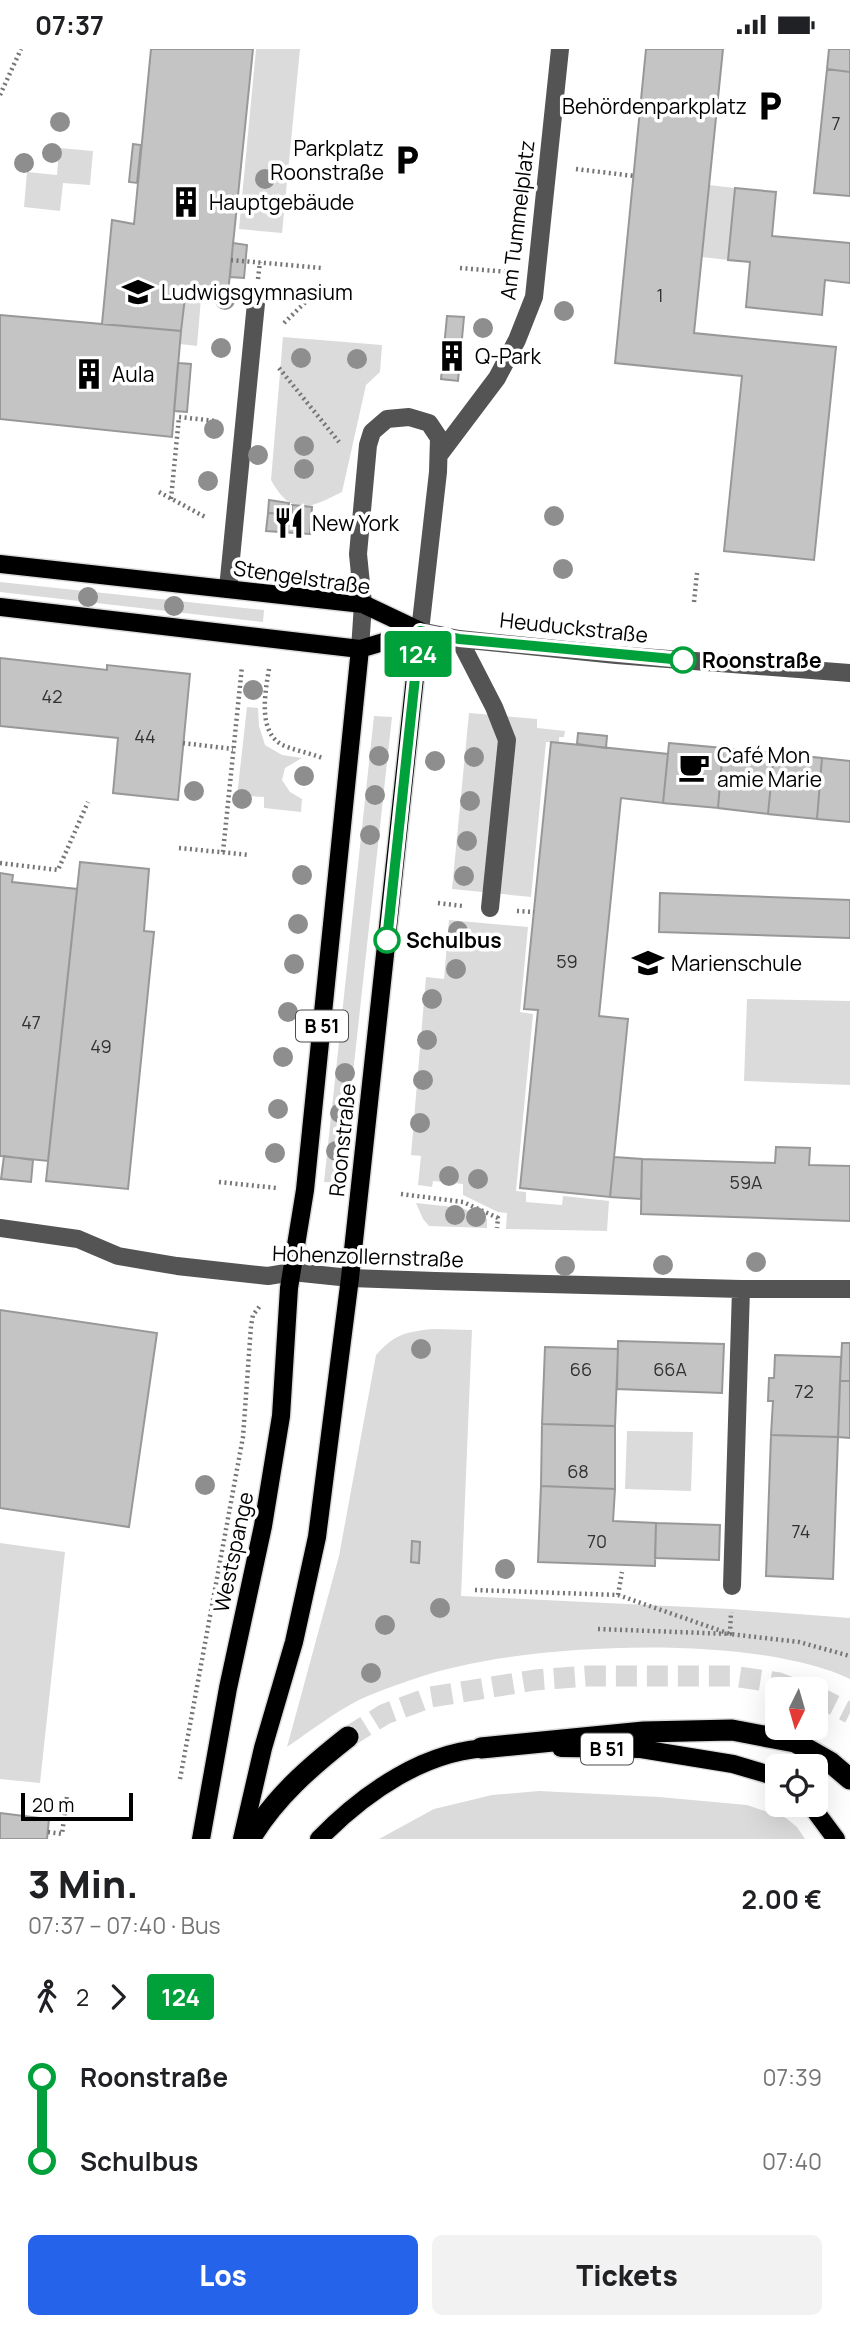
<!DOCTYPE html>
<html lang="de">
<meta charset="utf-8">
<style>
body{margin:0;font-family:Manrope,sans-serif;background:#f2f2f2;color:#202124;height:100vh;display:flex;flex-direction:column;font-size:26px;white-space:nowrap}
*{box-sizing:border-box;margin:0}
p{font-size:23px;color:#757577}
.icon{flex:none;width:38px;height:38px;fill:none;stroke:currentColor;stroke-width:2;stroke-linecap:round;stroke-linejoin:round}
.map{position:relative;height:1790px;overflow:hidden}
.sheet{display:flex;flex-direction:column;background:#fff;flex:1}
.sheet>*{flex:none}
.badge{padding:0 14px;border-radius:5px;font-size:24px;line-height:46px}
.needle{width:46px;rotate:185deg}
.fabs{position:absolute;left:765px;top:1628px;display:grid;gap:14px}
.fabs a{display:grid;place-items:center;width:63px;height:63px;border-radius:10px;background:#fff;box-shadow:0 7px 28px #0002;font-size:35px}
.scale{position:absolute;left:21px;bottom:18px;width:112px;box-sizing:border-box;padding-left:7px;border:4px solid #000;border-top:0;font-size:19px;line-height:24px;white-space:nowrap;color:#000;-webkit-text-stroke:5px #fff;paint-order:stroke}
.map>.badge{position:absolute;translate:-50% -50%;box-shadow:0 0 0 4px #fff}
.legs{display:flex;align-items:center;gap:10px;height:77px;padding:0 28px;font-size:23px}
.legs p{margin-inline-start:auto}
.overview{display:flex;align-items:center;justify-content:space-between;height:119px;padding:0 28px}
h1{font-size:38px;font-weight:800;line-height:52px}
.button{display:flex;gap:14px;margin-top:auto;padding:14px 28px}
.button a{flex:1;height:80px;border-radius:10px;background:#2563eb;color:#fff;font-size:28px;font-weight:800;line-height:80px;text-align:center}
.button a+a{background:#f2f2f2;color:#202124}
ul{padding:0 28px;list-style:none}
li{display:flex;align-items:center;gap:24px;height:84px;font-size:26px}
li i{display:grid;place-items:center;width:10px;height:100%;margin:0 9px;background:currentColor}
li i::after{content:'';width:18px;height:18px;margin:-9px;border:5px solid;border-radius:50%;background:#fff}
li p{margin-inline-start:auto}
li:first-child i{background:linear-gradient(#0000 50%,currentColor 0)}
li:last-child i{background:linear-gradient(currentColor 50%,#0000 0)}
.status{display:flex;justify-content:space-between;align-items:center;height:49px;padding:0 35px;background:#fff;direction:ltr}
.status svg{height:19px;fill:currentColor}
.map>svg:first-child{display:block}
.green{fill:#dbdbdb}
.building{fill:#c4c4c4;stroke:#989898;stroke-width:2}
.lines{fill:none;stroke-linecap:round;stroke-linejoin:round}
.highway-tunnel{stroke:#d9d9d9;stroke-width:21;stroke-dasharray:21 10;stroke-linecap:butt}
.major-casing{stroke:#dbdbdb;stroke-width:21}
.highway-casing{stroke:#dbdbdb;stroke-width:24}
.path{stroke:#767676;stroke-width:4.5;stroke-dasharray:2 3.5;stroke-linecap:butt}
.minor{stroke:#545454;stroke-width:18}
.major{stroke:#000;stroke-width:18}
.highway{stroke:#000;stroke-width:21}
.tree{fill:#8e8e8e}
.line-1-casing{stroke:#fff;stroke-width:16}
.line-1{stroke:#00a13a;stroke-width:10}
.stop-1-dot{fill:#fff;stroke:#00a13a;stroke-width:3.5}
.labels{text-anchor:middle;dominant-baseline:central;stroke-width:7;stroke-linejoin:round;paint-order:stroke}
.number-label{font-size:18px;fill:#313131}
.shield{fill:#fff;stroke:#4c4c4c;stroke-width:2}
.shield-label{font-size:19px;font-weight:bold;fill:#000}
.poi-label{font-size:21px;fill:#000;stroke:#fff;text-anchor:start}
.street-label{font-size:21px;fill:#000;stroke:#fff}
.stop-label{font-size:21px;font-weight:bold;fill:#000;stroke:#fff;text-anchor:start}
</style>
<div class="status"><b>07:37</b><svg viewBox="0 0 49 12"><path d="M0 12V9h3v3zM5 12V6h3v6zM10 12V3h3v9zM15 12V0h3v12zM26 1h20v11H26zM47 4h2v5h-2z"/></svg></div>
<div class="map">
<svg width="850" height="1790" viewBox="0 0 850 1790">
<rect width="100%" height="100%" fill="#fff"/>
<path class="green" d="M256 0H300L282 184 239 180Z
M59 99 93 102 90 136 63 134 60 162 24 158 27 123 57 126Z
M709 136 735 139 728 211 702 208Z
M186 240 232 244V251L201 249 197 297 180 295Z
M283 288 382 296 380 323 366 336 342 443C310 459 292 469 271 431Z
M0 533 264 561 263 573 0 543Z
M247 658 258 659 259 677 265 696 282 706 302 709 285 719 282 731 290 743 302 750 301 763 264 759V748L248 747 247 758 236 756Z
M469 664 537 670V679L565 682 564 688H559V694L546 693 531 848 452 840Z
M374 667 392 668 341 1134 324 1133Z
M449 871 528 878 520 963 533 965 516 1142 526 1143V1153L562 1156 563 1147 609 1152 607 1182 506 1180 507 1164 498 1163 463 1146V1135L433 1132 432 1138 418 1136 421 1107 411 1106 426 928 444 930Z
M747 950 850 952V1036L744 1032Z
M416 1154 462 1159 487 1170V1179L429 1177 423 1170Z
M433 1280 472 1281 461 1547 731 1560 850 1569V1630C753 1583 514 1593 414 1630 396 1636 376 1643 359 1651 334 1664 310 1682 287 1698L339 1507 376 1306C395 1285 405 1283 433 1280Z
M627 1382 693 1383 691 1442 625 1440Z
M0 1494 65 1503 40 1734 0 1730Z
M539 1742 659 1748 747 1756 786 1769 797 1778 805 1790H379L434 1760 492 1746Z"/>
<path class="building" d="M151 0H253L228 244 186 240 181 282 102 275 112 171 134 175Z
M646 0H723L694 284 836 298 814 511 724 502 742 327 615 314Z
M829 0H850V23L827 20Z
M827 20 850 23V147L814 144Z
M133 95 141 96 137 134 129 133Z
M735 139 776 143 772 187 850 194V234L825 231 822 266 746 258 750 213 728 211Z
M233 194 247 196 244 229 230 228Z
M0 266 181 282 172 388 0 370Z
M447 267 464 268 458 332 441 330Z
M178 314 191 315 187 363 174 362Z
M269 451 289 454 287 465 268 464Z
M292 456 312 458 310 485 266 482 268 464 292 466Z
M0 609 107 621V616L190 625 178 751 113 744 118 689 0 677Z
M578 684 607 687 606 699 577 695Z
M551 693 668 705 663 754 621 749 599 967 628 970 610 1148 520 1139 538 961 524 960Z
M669 694 723 699 718 759 663 754Z
M723 699 774 704 768 765 718 759Z
M774 704 822 709 817 770 768 765Z
M822 709 850 712V773L817 770Z
M80 813 149 820 144 882 154 883 128 1140 46 1132Z
M0 824 13 826 12 833 77 840 48 1112 0 1107Z
M660 844 850 851V889L659 883Z
M776 1098 810 1099 809 1116 850 1117V1172L641 1165 642 1110 775 1114Z
M4 1107 33 1111 31 1133 1 1130Z
M614 1108 642 1110 641 1150 610 1148Z
M0 1261 157 1284 129 1478 0 1459Z
M618 1292 724 1295 722 1344 617 1340Z
M842 1294H850V1332H840Z
M545 1298 618 1300 615 1377 542 1375Z
M775 1306 841 1308 838 1388 771 1386 773 1352H768L769 1329H774Z
M840 1332H850V1389L838 1388Z
M542 1375 615 1377V1440L541 1437Z
M771 1386 838 1388 833 1530 766 1527Z
M541 1437 615 1440 613 1472 656 1474 655 1517 538 1513Z
M656 1474 720 1476 719 1511 655 1509Z
M412 1492 420 1493 419 1514 411 1513Z
M0 1764 49 1770 47 1790H0Z"/>
<g class="lines">
<path class="highway-tunnel" d="M816 1647 850 1664
M348 1688 385 1665 431 1648 535 1631 588 1627H733L779 1634 795 1640"/>
<defs>
<path id="major" d="M0 515 363 555 420 582
M0 558 360 600 420 582
M561 1699 641 1700 733 1715 770 1726 777 1731
M810 1755 836 1790
M201 1790 228 1639 263 1477 281 1367 289 1239 305 1141 360 600
M242 1790 263 1699 294 1593 317 1488 350 1229 420 582
M319 1790C364 1744 427 1699 494 1699"/>
<path id="highway" d="M481 1699 644 1683 732 1681 795 1693 830 1713 850 1730
M250 1790C275 1748 310 1718 348 1688"/>
</defs>
<use href="#major" class="major-casing"/>
<use href="#highway" class="highway-casing"/>
<path class="path" d="M0 46 21 0
M576 120 634 127
M231 211 322 219
M460 219 509 223
M258 230 260 213
M284 274 322 237
M279 319 339 393
M159 443 207 469
M171 450 179 368 216 372
M694 553 697 524
M269 620C265 644 257 686 285 697 297 702 310 704 322 709
M183 694 233 700
M179 799 250 806
M223 803 242 617
M0 814 58 821 88 753
M438 854 463 857
M517 862 534 863
M219 1133 277 1139
M401 1145 463 1153 498 1169 497 1179
M475 1541 618 1546 730 1585 799 1593 850 1607
M618 1546 622 1523
M598 1580 730 1585 731 1563
M180 1730 243 1388 251 1277 253 1266 260 1257
M48 1783 62 1785 67 1747"/>
<path class="minor" d="M439 406 497 329 517 291 534 248 560 0
M228 540 256 254
M459 590 494 658 507 691 490 859
M360 600 363 555 358 505 368 396 372 383 387 370 409 368 429 374 439 389 438 423 420 582 459 590 616 606 850 624
M0 1179 78 1190 118 1207 177 1217 268 1227 292 1223 350 1229 436 1232 741 1240H850
M732 1537 741 1240"/>
<use href="#major" class="major"/>
<use href="#highway" class="highway"/>
</g>
<g class="tree">
<circle cx="60" cy="73" r="10"/>
<circle cx="52" cy="104" r="10"/>
<circle cx="24" cy="114" r="10"/>
<circle cx="265" cy="130" r="10"/>
<circle cx="225" cy="251" r="10"/>
<circle cx="564" cy="262" r="10"/>
<circle cx="483" cy="279" r="10"/>
<circle cx="221" cy="299" r="10"/>
<circle cx="301" cy="309" r="10"/>
<circle cx="357" cy="310" r="10"/>
<circle cx="214" cy="380" r="10"/>
<circle cx="304" cy="397" r="10"/>
<circle cx="258" cy="406" r="10"/>
<circle cx="304" cy="420" r="10"/>
<circle cx="208" cy="432" r="10"/>
<circle cx="554" cy="467" r="10"/>
<circle cx="563" cy="520" r="10"/>
<circle cx="88" cy="548" r="10"/>
<circle cx="174" cy="557" r="10"/>
<circle cx="253" cy="641" r="10"/>
<circle cx="379" cy="707" r="10"/>
<circle cx="474" cy="708" r="10"/>
<circle cx="435" cy="712" r="10"/>
<circle cx="304" cy="727" r="10"/>
<circle cx="194" cy="742" r="10"/>
<circle cx="375" cy="746" r="10"/>
<circle cx="242" cy="750" r="10"/>
<circle cx="470" cy="752" r="10"/>
<circle cx="370" cy="786" r="10"/>
<circle cx="467" cy="792" r="10"/>
<circle cx="302" cy="826" r="10"/>
<circle cx="464" cy="827" r="10"/>
<circle cx="298" cy="875" r="10"/>
<circle cx="458" cy="882" r="10"/>
<circle cx="294" cy="915" r="10"/>
<circle cx="456" cy="920" r="10"/>
<circle cx="432" cy="950" r="10"/>
<circle cx="288" cy="963" r="10"/>
<circle cx="427" cy="991" r="10"/>
<circle cx="283" cy="1008" r="10"/>
<circle cx="345" cy="1024" r="10"/>
<circle cx="423" cy="1031" r="10"/>
<circle cx="278" cy="1060" r="10"/>
<circle cx="340" cy="1064" r="10"/>
<circle cx="420" cy="1074" r="10"/>
<circle cx="336" cy="1102" r="10"/>
<circle cx="275" cy="1104" r="10"/>
<circle cx="449" cy="1127" r="10"/>
<circle cx="478" cy="1130" r="10"/>
<circle cx="455" cy="1166" r="10"/>
<circle cx="476" cy="1168" r="10"/>
<circle cx="756" cy="1213" r="10"/>
<circle cx="663" cy="1216" r="10"/>
<circle cx="565" cy="1217" r="10"/>
<circle cx="421" cy="1300" r="10"/>
<circle cx="205" cy="1436" r="10"/>
<circle cx="505" cy="1520" r="10"/>
<circle cx="440" cy="1559" r="10"/>
<circle cx="385" cy="1576" r="10"/>
<circle cx="371" cy="1624" r="10"/>
</g>
<g class="lines">
<defs>
<path id="line-1" d="M387 891 420 582 459 590 683 611"/>
</defs>
<use href="#line-1" class="line-1-casing"/>
<use href="#line-1" class="line-1"/>
</g>
<defs>
<symbol id="parking-bare" viewBox="-9 -9 18 18"><path d="M-3.5-5.5H1a3.5 3.5 0 0 1 0 7H-1V5.5H-3.5ZM-1-3.4V-.6H.8a1.4 1.4 0 0 0 0-2.8Z" fill="#000" stroke="#fff" stroke-width="2.5" paint-order="stroke"/></symbol>
<symbol id="building-bare" viewBox="-9 -9 18 18"><path d="M-4-6H4V6H1V3H-1V6H-4ZM-2.5-4.3h1.7v1.8h-1.7ZM.8-4.3h1.7v1.8H.8ZM-2.5-1h1.7V.8h-1.7ZM.8-1h1.7V.8H.8Z" fill="#000" stroke="#fff" stroke-width="2.5" paint-order="stroke"/></symbol>
<symbol id="school-bare" viewBox="-9 -9 18 18"><path d="M0-5L7-2L0 1L-7-2ZM-4 1L0 2.5L4 1V4Q0 6-4 4Z" fill="#000" stroke="#fff" stroke-width="2.5" paint-order="stroke"/></symbol>
<symbol id="restaurant-bare" viewBox="-9 -9 18 18"><path d="M-5-6h1v4h1v-4h1v4h1v-4h1v5L-1.5 .5V6h-2V.5L-5-1ZM5-6V6H3V1.5H1.5Q1.5-4 5-6Z" fill="#000" stroke="#fff" stroke-width="2.5" paint-order="stroke"/></symbol>
<symbol id="cafe-bare" viewBox="-9 -9 18 18"><path d="M-5.5-4.5H6V0H3Q3 3.5 0 3.5H-2.5Q-5.5 3.5-5.5 0ZM3-3.2v2h1.7v-2ZM-6 4.5H4V6H-6Z" fill="#000" stroke="#fff" stroke-width="2.5" paint-order="stroke"/></symbol>
</defs>
<g fill-rule="evenodd">
<use href="#parking-bare" x="748" y="35" width="44" height="44"/>
<use href="#parking-bare" x="385" y="89" width="44" height="44"/>
<use href="#building-bare" x="164" y="131" width="44" height="44"/>
<use href="#school-bare" x="116" y="221" width="44" height="44"/>
<use href="#building-bare" x="430" y="285" width="44" height="44"/>
<use href="#building-bare" x="67" y="303" width="44" height="44"/>
<use href="#restaurant-bare" x="267" y="452" width="44" height="44"/>
<use href="#cafe-bare" x="672" y="696" width="44" height="44"/>
<use href="#school-bare" x="626" y="892" width="44" height="44"/>
</g>
<g class="stop-1-dot">
<circle cx="683" cy="611" r="12"/>
<circle cx="387" cy="891" r="12"/>
</g>
<g class="labels">
<g class="number-label">
<text x="836" y="74">7</text>
<text x="660" y="246">1</text>
<text x="52" y="647">42</text>
<text x="145" y="687">44</text>
<text x="567" y="912">59</text>
<text x="31" y="973">47</text>
<text x="101" y="997">49</text>
<text x="746" y="1133">59A</text>
<text x="581" y="1320">66</text>
<text x="670" y="1320">66A</text>
<text x="804" y="1342">72</text>
<text x="578" y="1422">68</text>
<text x="801" y="1482">74</text>
<text x="597" y="1492">70</text>
</g>
<g class="shield">
<rect x="296" y="961.5" width="52" height="31" rx="5"/>
<rect x="581" y="1684.5" width="52" height="31" rx="5"/>
</g>
<g class="shield-label">
<text x="322" y="977">B 51</text>
<text x="607" y="1700">B 51</text>
</g>
<g class="poi-label">
<text x="747" y="57" text-anchor="end">Behördenparkplatz</text>
<text x="384" y="99" text-anchor="end">Parkplatz<tspan x="384" dy="24">Roonstraße</tspan></text>
<text x="209" y="153">Hauptgebäude</text>
<text x="161" y="243">Ludwigsgymnasium</text>
<text x="475" y="307">Q-Park</text>
<text x="112" y="325">Aula</text>
<text x="312" y="474">New York</text>
<text x="717" y="706">Café Mon<tspan x="717" dy="24">amie Marie</tspan></text>
<text x="671" y="914">Marienschule</text>
</g>
<g class="street-label">
<text transform="translate(517 171) rotate(-83)">Am Tummelplatz</text>
<text transform="translate(302 528) rotate(8)">Stengelstraße</text>
<text transform="translate(574 578) rotate(6)">Heuduckstraße</text>
<text transform="translate(342 1091) rotate(-84)">Roonstraße</text>
<text transform="translate(368 1207) rotate(2)">Hohenzollernstraße</text>
<text transform="translate(233 1503) rotate(-78)">Westspange</text>
</g>
<g class="stop-label">
<text x="702" y="611">Roonstraße</text>
<text x="406" y="891">Schulbus</text>
</g>
</g>
</svg>
<div class="fabs">
<a><svg class="needle" viewBox="-14 -14 28 28"><path d="M0-13l5 13h-10z" fill="#e53935"/><path d="M0 13l5-13h-10z" fill="#757577"/></svg></a>
<a><svg class="icon" aria-label="locate" viewBox="0 0 24 24"><circle cx="12" cy="12" r="6"/><path d="M12 2v4M12 18v4M2 12h4M18 12h4"/></svg></a>
</div>
<div class="scale">20 m</div>
<b class="badge" style="left:418px;top:605px;background:#00a13a;color:#fff">124</b>
</div>
<section class="sheet">
<div class="overview"><div><h1>3 Min.</h1><p>07:37 – 07:40 · Bus</p></div><b>2.00 €</b></div>
<div class="legs"><svg class="icon" aria-label="walk" viewBox="0 0 24 24"><circle cx="13" cy="4" r="2"/><path d="M13 8l-2 6 4 7M11 14l-3 7M7 12l3-4h3l4 4"/></svg>2<svg class="icon" aria-label="forward" viewBox="0 0 24 24"><path d="M9 5l7 7-7 7"/></svg><b class="badge" style="background:#00a13a;color:#fff">124</b></div>
<ul>
<li><i style="color:#00a13a"></i><b>Roonstraße</b><p>07:39</p></li>
<li><i style="color:#00a13a"></i><b>Schulbus</b><p>07:40</p></li>
</ul>
<div class="button"><a>Los</a><a>Tickets</a></div>
</section>
